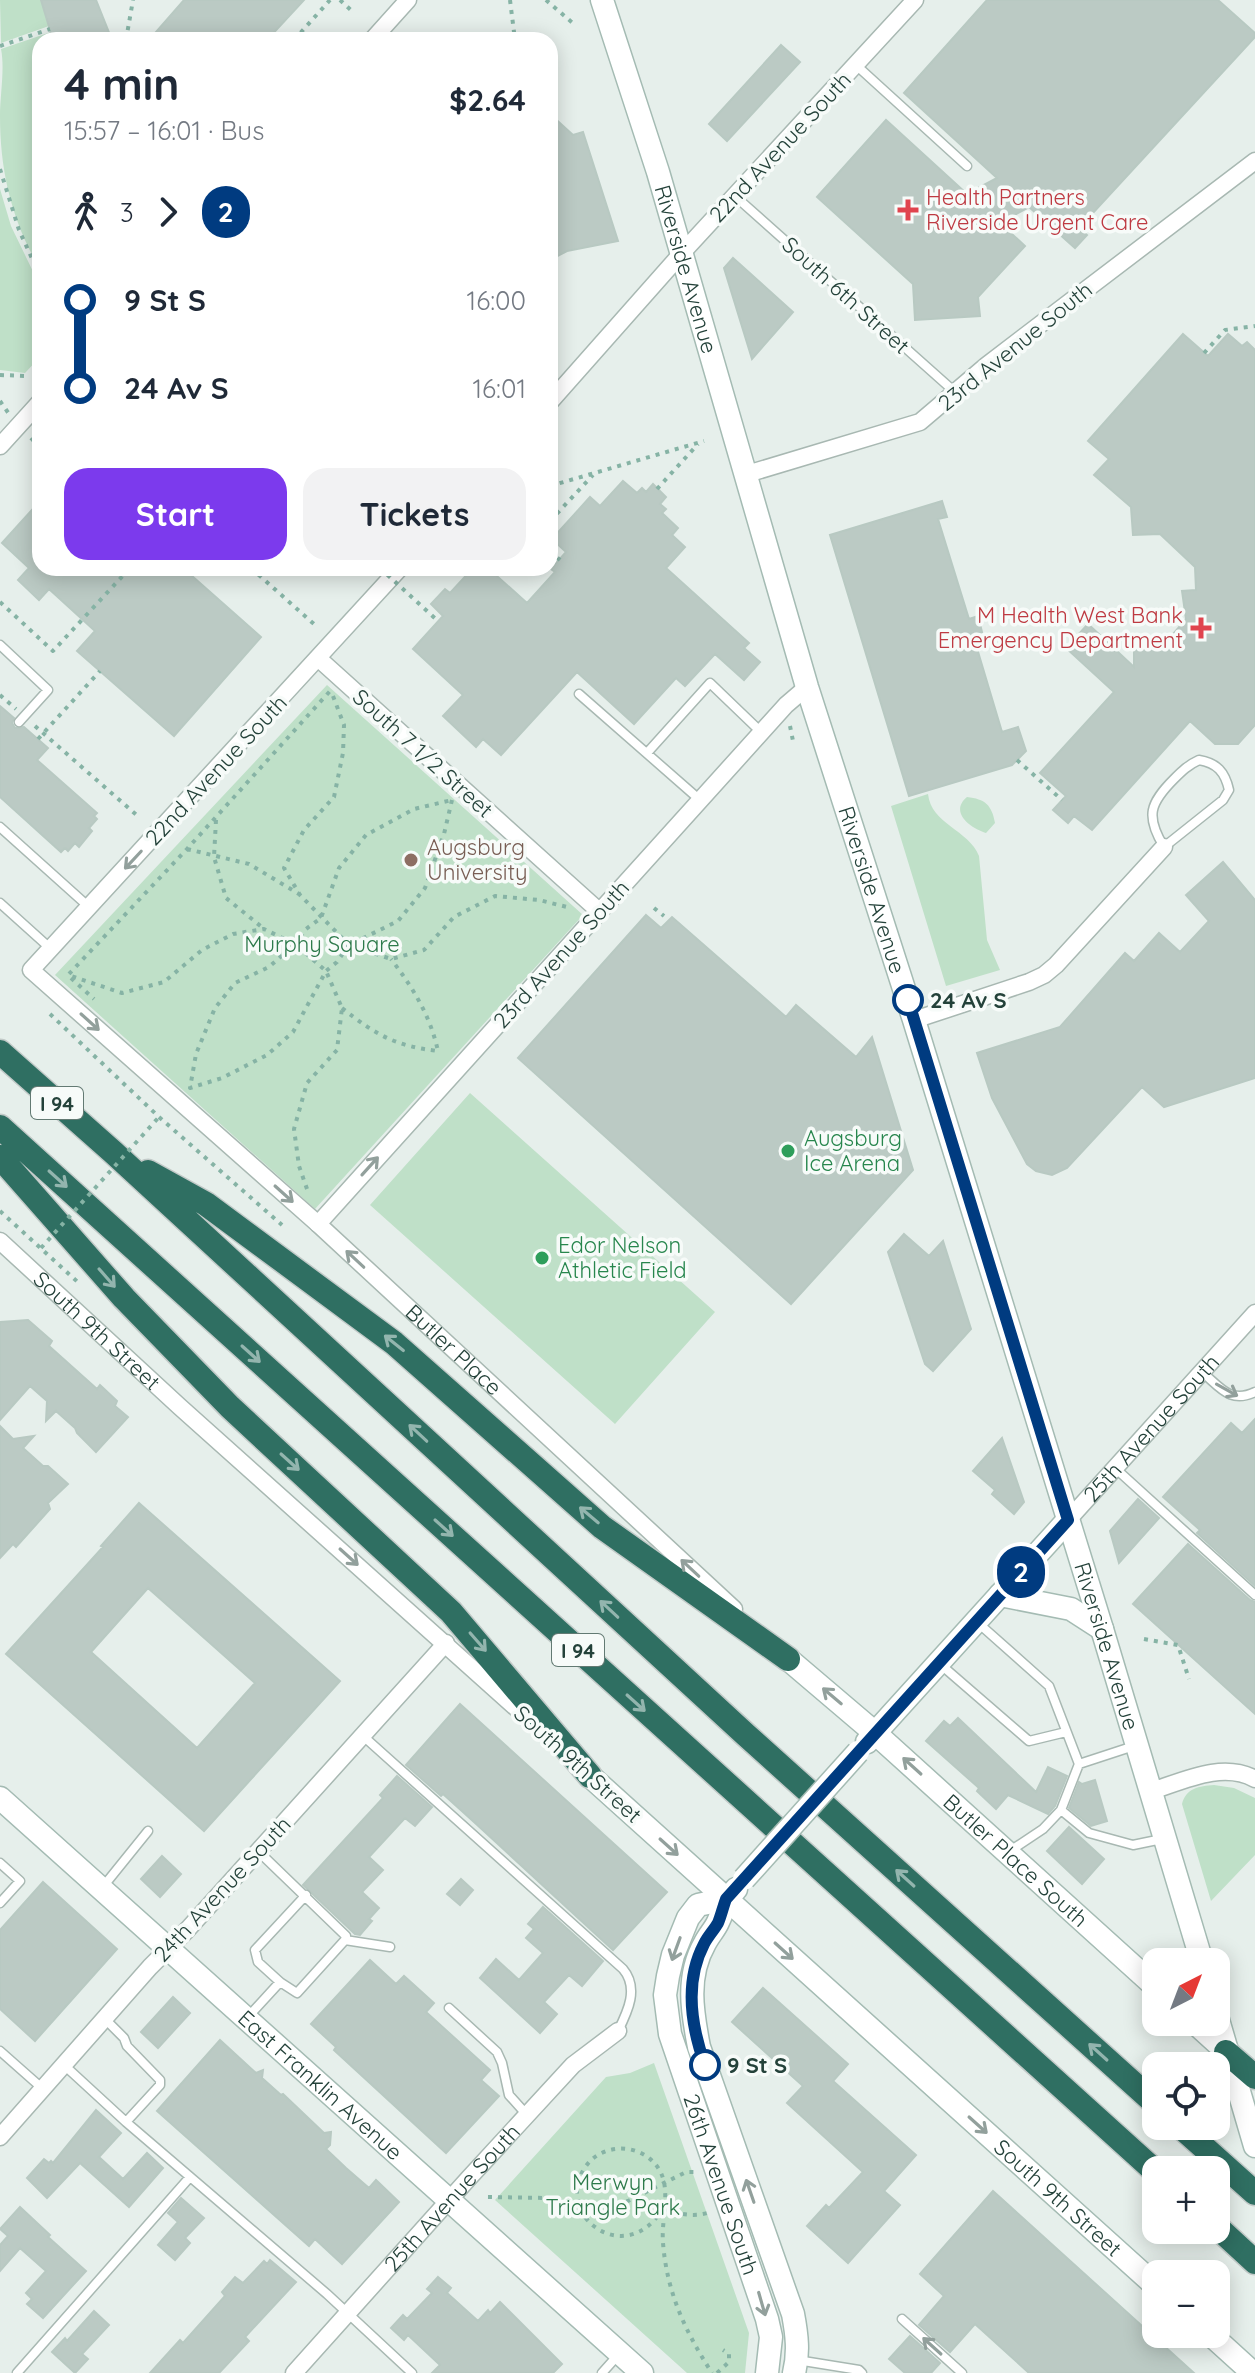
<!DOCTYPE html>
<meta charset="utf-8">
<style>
body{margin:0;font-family:Quicksand,sans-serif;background:#f2f2f3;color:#1f2937;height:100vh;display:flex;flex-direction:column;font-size:30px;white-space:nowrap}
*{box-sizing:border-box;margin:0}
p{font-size:26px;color:#747a83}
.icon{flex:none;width:44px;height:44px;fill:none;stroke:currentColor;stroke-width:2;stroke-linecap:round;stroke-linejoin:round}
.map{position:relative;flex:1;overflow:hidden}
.panel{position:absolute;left:32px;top:32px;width:526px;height:544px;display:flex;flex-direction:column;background:#fff;border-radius:24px;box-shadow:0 4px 20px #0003}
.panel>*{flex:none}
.badge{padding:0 16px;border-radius:26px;font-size:28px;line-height:52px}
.needle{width:52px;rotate:42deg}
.buttons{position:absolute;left:1142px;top:1948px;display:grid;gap:16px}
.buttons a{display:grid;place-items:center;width:88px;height:88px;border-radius:16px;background:#fff;box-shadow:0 4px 20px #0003;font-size:40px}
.map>.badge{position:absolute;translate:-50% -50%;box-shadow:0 0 0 4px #fff}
.legs{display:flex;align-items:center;gap:12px;height:88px;padding:0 32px;font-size:26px}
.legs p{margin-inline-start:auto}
.headline{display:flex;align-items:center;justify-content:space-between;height:136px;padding:0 32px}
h1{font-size:44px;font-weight:700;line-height:60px}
.primary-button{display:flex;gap:16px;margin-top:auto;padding:16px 32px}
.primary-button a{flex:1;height:92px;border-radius:24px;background:#7c3aed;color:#fff;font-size:32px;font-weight:700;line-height:92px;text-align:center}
.primary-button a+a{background:#f2f2f3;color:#1f2937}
ul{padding:0 32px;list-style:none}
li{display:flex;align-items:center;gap:28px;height:88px;font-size:30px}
li i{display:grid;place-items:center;width:12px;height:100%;margin:0 10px;background:currentColor}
li i::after{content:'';width:20px;height:20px;margin:-10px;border:6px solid;border-radius:50%;background:#fff}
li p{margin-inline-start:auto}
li:first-child i{background:linear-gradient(#0000 50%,currentColor 0)}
li:last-child i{background:linear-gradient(currentColor 50%,#0000 0)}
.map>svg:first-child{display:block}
.green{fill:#bfe0c8}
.building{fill:#bbcac4;stroke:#b8c9c2;stroke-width:2;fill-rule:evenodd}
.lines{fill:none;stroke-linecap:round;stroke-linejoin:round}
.lane-casing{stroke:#a8b8b2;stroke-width:11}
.street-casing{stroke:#a8b8b2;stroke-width:19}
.secondary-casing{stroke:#a4bbb3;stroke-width:25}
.highway-casing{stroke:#c2cac8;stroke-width:27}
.path{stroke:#86b3a5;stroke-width:4;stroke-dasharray:4 6;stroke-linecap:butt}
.lane{stroke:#fff;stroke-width:8}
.street{stroke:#fff;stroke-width:16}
.secondary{stroke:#fff;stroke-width:22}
.highway{stroke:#2f6f62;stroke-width:24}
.secondary-bridge-casing{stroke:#a4bbb3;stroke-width:25;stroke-linecap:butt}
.path-bridge{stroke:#86b3a5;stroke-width:4;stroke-dasharray:4 6;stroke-linecap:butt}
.secondary-bridge{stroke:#fff;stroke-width:22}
.oneway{stroke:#92a09c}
.oneway2{stroke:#93b5ae}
.line-1-casing{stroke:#fff;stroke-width:18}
.line-1{stroke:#003b80;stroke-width:12}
.health-dot{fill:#e0444e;stroke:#f7fbf9;stroke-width:3}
.education-dot{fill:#8d6e63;stroke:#f7fbf9;stroke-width:3}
.stop-1-dot{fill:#fff;stroke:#003b80;stroke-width:4}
.leisure-dot{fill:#2e9e5b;stroke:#f7fbf9;stroke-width:3}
.labels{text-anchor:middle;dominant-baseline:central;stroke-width:7;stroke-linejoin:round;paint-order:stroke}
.shield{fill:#f7fbf9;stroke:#637a73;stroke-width:2}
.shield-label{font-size:20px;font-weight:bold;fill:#24423a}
.street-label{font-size:22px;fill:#24423a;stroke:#f7fbf9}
.health-label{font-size:22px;fill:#be3a42;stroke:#f7fbf9;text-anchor:start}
.education-label{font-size:22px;fill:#785e54;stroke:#f7fbf9;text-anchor:start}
.park-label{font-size:22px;fill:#2d7a4b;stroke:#f7fbf9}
.stop-label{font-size:22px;font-weight:bold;fill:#24423a;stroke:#f7fbf9;text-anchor:start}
.leisure-label{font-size:22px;fill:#27864d;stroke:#f7fbf9;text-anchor:start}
</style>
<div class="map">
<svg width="1255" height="2373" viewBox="0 0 1255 2373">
<rect width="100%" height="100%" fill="#e6efeb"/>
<path class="green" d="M0 0H41L49 26 1 43Z
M51 32 53 40H40V114L36 150 40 179V269C12 221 0 172 0 116 0 95 5 69 1 49Z
M0 189 11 226 40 286V357L25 373 0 370Z
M327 685 583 915 315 1209 55 975Z
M928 794C931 824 969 830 979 856L987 940 1000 970 946 986 891 806Z
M967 797C985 799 992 805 995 823L986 833C970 828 949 812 967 797Z
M470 1093 715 1312 615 1424 370 1205Z
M1214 1785 1234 1788 1255 1798V1855L1211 1901 1182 1804C1186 1788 1199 1786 1214 1785Z
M654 2063 749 2333 745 2373H687L495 2200 606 2077 630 2073Z"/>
<path class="building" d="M41 0H96L112 40H53Z
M184 0H304L267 40H149Z
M987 0H1218L1255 33V37L1079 228 1087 235 1075 248 1029 207 1000 223 1025 246 978 297 980 316 915 320 913 284 817 197 886 120 967 194 997 178 904 93Z
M781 45 800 62 727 141 709 124Z
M550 114 573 135 583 132 618 241 567 251 550 260Z
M733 258 793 312 752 359 724 268Z
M1183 334 1208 356 1228 334 1242 346 1247 342 1255 350V725L1238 744H1215L1190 721 1092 830 1074 816 1068 823 1053 810 1066 796 1040 773 1114 692 1066 648 1088 624 1134 667V646L1162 647 1186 619 1182 591 1196 590 1195 567 1160 534 1133 535 1131 507 1094 475 1109 459 1088 441Z
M623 481 637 493 642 488 646 492 653 484 666 497 660 504 666 509 662 513 678 528 672 535 685 547 666 568 749 643 744 648 760 662 744 680 715 654 685 686 676 678 634 724 577 672 501 755 483 739 476 747 443 716 463 695 413 649 443 616 431 604 445 589 450 593 473 568H488L527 603 555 572 551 569 566 552 552 539 590 497 600 506Z
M40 501V568H183L261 637 174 736 77 651 95 631 49 589 39 600 18 580 29 568 2 543Z
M942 501 947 517 938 519 969 619 978 616 982 632 973 635 1002 732 1018 727 1026 751 1012 765 909 796 830 535Z
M0 706 14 718 12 723 15 728 24 727 48 748 37 760 97 813 94 816 97 819 89 828 92 831 79 847 75 843 68 851 65 848 61 852 0 797Z
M1223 862 1255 900V1078L1164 1107 1142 1087 1067 1168 1052 1175 1036 1171 1027 1164 992 1098 977 1053 1060 1027 1125 953 1134 961 1159 933 1180 952 1209 921 1186 895Z
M646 915 661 928 672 917 786 1017 796 1005 856 1057 872 1037 913 1170 791 1304 518 1058Z
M904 1234 929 1256 943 1241 971 1329 933 1371 925 1364 888 1252Z
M28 1320 52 1341 49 1346 97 1389 100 1385 117 1401 115 1406 128 1417 96 1452 77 1433 75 1428 56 1411 46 1421 47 1401 30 1386 0 1420V1322Z
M1255 1419V1586L1197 1533 1200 1530 1163 1497 1231 1423 1242 1433Z
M0 1426 13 1439 34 1436 23 1448 43 1466H48L68 1484 48 1503 50 1509 16 1547 13 1544 0 1558Z
M1002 1438 1024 1502 1014 1514 992 1494 995 1490 973 1471Z
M1138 1499 1159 1518 1119 1563 1110 1531Z
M139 1503 340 1681 204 1831 6 1654 103 1547 101 1546ZM148 1588 255 1683 197 1748 91 1652Z
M1188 1544 1250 1600 1255 1602V1714L1133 1604Z
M460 1704 667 1892 613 1950 474 1822 443 1794 441 1796 406 1765Z
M958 1718 1036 1792 1048 1767 1067 1776 1055 1806 1048 1814 1008 1795 996 1809 977 1791 979 1788 926 1741 944 1721 950 1726Z
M397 1776 432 1807 415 1826 405 1818 369 1857 383 1870 362 1892 379 1908 369 1919 372 1921 360 1935 355 1934 303 1885 383 1798 380 1795Z
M1095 1780 1107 1821 1091 1826 1069 1808 1079 1782 1082 1784Z
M1069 1827 1104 1859 1082 1884 1047 1851Z
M162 1856 181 1874 160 1897 141 1879Z
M461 1879 473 1890 460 1905 447 1894Z
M43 1882 117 1949 35 2041 0 2009V1930Z
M543 1907 603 1961 582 1986 569 1975 544 2002 557 2014 540 2033 480 1978 496 1959 519 1980 543 1953 526 1938 534 1929 528 1924Z
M370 1960 396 1984 404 1976 434 2003 426 2012 490 2070 481 2080 499 2096 446 2153 334 2050 336 2047 311 2024Z
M763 1988 848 2064 833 2081 916 2155 884 2191 900 2205 848 2263 807 2226 826 2205 829 2208 863 2172 787 2103 803 2086 732 2022Z
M173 1997 190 2013 158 2048 141 2032Z
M220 2040 256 2073 263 2070 262 2078 281 2095 283 2094 324 2133 331 2132 330 2145 326 2149 346 2168 369 2188 376 2180 399 2202 342 2264 315 2239 309 2246 157 2111Z
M96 2110 121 2133 99 2157 123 2179 147 2153 163 2168 129 2207 80 2163 47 2198 27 2178 44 2159 49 2163 51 2161 53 2163Z
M993 2191 1194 2373H1029L975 2324 950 2352 919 2325 944 2296 920 2274Z
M181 2198 204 2218 185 2238 190 2243 175 2260 158 2245 178 2222 168 2213Z
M20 2207 50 2235 48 2237 86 2271 43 2318 27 2304 32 2299 26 2293 46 2271 20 2248 0 2271V2245L8 2236 0 2229Z
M270 2260 296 2282 245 2337 249 2341 219 2373H150L180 2340 183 2343 225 2296 222 2292 235 2277 243 2283 264 2261 267 2264Z
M438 2277 451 2288 447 2293 478 2321 488 2310 490 2313 500 2302 562 2364 553 2373H432L440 2365 408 2335 404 2340 391 2328 403 2315 407 2319 432 2293 427 2289Z
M94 2311 109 2325 82 2354 88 2359 75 2373 52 2352 65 2338 67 2341Z
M910 2336 940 2363 931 2373H905L889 2359Z"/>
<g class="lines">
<defs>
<path id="lane" d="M856 65 967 166
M736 197 956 393
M0 645 48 690 19 722
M579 694 700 800
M647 753 710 683 761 732
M1199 760C1217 763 1225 772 1229 790L1223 800 1164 847C1145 816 1150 803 1174 779 1182 771 1188 765 1199 760Z
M0 827 89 907
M0 903 51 949
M1202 1372C1220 1387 1230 1404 1255 1392
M1115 1468 1255 1595
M977 1622 1049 1686 1079 1764 1134 1746
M940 1664 1029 1741 1066 1732
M362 1735 623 1969C639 1988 628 2011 618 2031
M1061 1810 1089 1833 1133 1845 1162 1839
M1010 1851 1043 1829 1061 1810 1079 1764
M0 1863 20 1881 0 1903
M102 1888 148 1831
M345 1940 390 1947
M280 1982 258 1962 255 1950 306 1895
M449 2008 497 2052 502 2063 509 2095 527 2115
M247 2018 280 1982 297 1993 345 1940 346 1936 258 1851
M105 2019 124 2038 127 2046 160 2080V2085L126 2122
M0 2051 43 2089
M64 2065 126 2122 327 2294 412 2373
M902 2319 962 2373
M797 2360 859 2370 862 2373
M17 2373 190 2177
M602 2373 619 2354"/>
<g id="street">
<path d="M372 40 408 0"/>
<path d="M550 402 681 254 915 0"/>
<path d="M0 446 40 402"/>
<path d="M747 474 920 422 987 365 1255 161"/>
<path id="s1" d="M400 568 31 970 318 1224 734 1609"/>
<path d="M319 659 600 912"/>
<path d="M914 1020 1029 982 1044 975 1056 965 1164 847"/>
<path d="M318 1224 786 705 807 687"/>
<path id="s2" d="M0 1241 180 1407 533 1723"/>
<path id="s3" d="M1068 1520 1255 1313"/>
<path d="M1152 1791C1183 1781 1223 1761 1255 1779"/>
<path d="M0 2137 150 1967 188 1929 446 1643"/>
<path id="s4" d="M294 2373 468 2179 573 2065 618 2031"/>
</g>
<g id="secondary">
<path id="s5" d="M602 0 658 172 807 687 914 1020 1102 1629 1202 1962"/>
<path d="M1000 1595 1071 1609 1102 1629"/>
<path id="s6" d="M788 1659 875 1733 1156 1987"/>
<path d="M867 1742 1068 1520"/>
<path id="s7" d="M590 1776 1156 2286"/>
<path id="s8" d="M0 1798 642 2373"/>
<path d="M736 1889C726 1899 724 1909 718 1922 715 1929 709 1935 705 1943 686 1976 692 2011 699 2047L793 2314C797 2335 799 2353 794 2373"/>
<path id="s9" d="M726 1899 698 1905 688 1918 673 1955 668 1976 665 1995 670 2034 767 2319 771 2337 767 2373"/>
<path d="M1216 2013 1255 2146"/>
<path d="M1194 2022 1226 2051"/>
<path d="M1210 2334 1253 2373"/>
</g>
<path id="highway" d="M0 1052 114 1153 746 1735 1156 2104
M0 1127 1156 2172
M0 1157 124 1298 230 1407 451 1612 590 1776
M148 1172 206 1204 394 1343 602 1527 788 1659
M1226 2052 1255 2077
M1180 2126 1255 2193
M1216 2226 1255 2262"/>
</defs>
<use href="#lane" class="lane-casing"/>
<use href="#street" class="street-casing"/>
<use href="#secondary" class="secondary-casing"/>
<use href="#highway" class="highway-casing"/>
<path class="path" d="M340 0 354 13
M510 0 515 40
M546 0 575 25
M126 40 133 0
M294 40 330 0
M0 46 50 29
M0 169 19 230 40 276
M1204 353 1225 330 1255 326
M0 375 27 376
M0 401 9 414
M31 438 40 448
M550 486 704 441
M657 489 698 444
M550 521 593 475
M550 551 560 560
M251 568 315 625
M0 602 53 651 130 568
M0 695 16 709
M333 696 344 725 343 753 334 797 304 830 284 868 300 895 349 945 391 959 424 950 454 917 495 896 539 900 567 907
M35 726 140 818
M790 726 793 741
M1017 760 1062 800
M452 800 444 834 425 888 398 921 349 945 337 962 326 971 293 1032 267 1055 222 1078 190 1088 196 1054 215 1008 235 983 269 967 295 944 306 929 321 918 339 868 366 835 414 809Z
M216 820 214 857 226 898 263 928
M187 849 249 864 299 894
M654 908 664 916
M71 978 94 999
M342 1008C376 1035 395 1046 438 1051 430 1015 413 988 391 959
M50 1014 159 1117 282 1225
M307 1189 299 1166 294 1129 307 1083 337 1050 342 1008 326 971 295 944 264 929 233 934 202 950 164 982 122 993 68 975 187 849 331 690
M0 1211 81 1285
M1144 1639 1178 1645 1189 1679
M488 2197 549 2198 579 2206 602 2207 628 2201 686 2172H696
M636 2197C659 2207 686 2221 710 2212
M663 2208C628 2269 554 2218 584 2169 601 2141 644 2142 660 2171 671 2191 661 2220 663 2243 667 2293 685 2331 712 2373
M717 2373 729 2362V2354L723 2350"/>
<use href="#lane" class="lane"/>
<use href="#street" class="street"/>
<use href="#secondary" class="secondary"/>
<use href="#highway" class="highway"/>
<defs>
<path id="secondary-bridge" d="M744 1879 858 1752"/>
</defs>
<use href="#secondary-bridge" class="secondary-bridge-casing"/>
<path class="path-bridge" d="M380 568 438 621
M38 739 100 671
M41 1248 159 1117"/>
<use href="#secondary-bridge" class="secondary-bridge"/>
</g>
<defs><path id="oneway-shaft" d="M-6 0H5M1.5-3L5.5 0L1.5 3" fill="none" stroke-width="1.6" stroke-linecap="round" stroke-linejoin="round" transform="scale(2)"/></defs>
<g class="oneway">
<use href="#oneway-shaft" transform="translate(133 860) rotate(133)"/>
<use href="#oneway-shaft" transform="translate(90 1022) rotate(42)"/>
<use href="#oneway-shaft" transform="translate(370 1166) rotate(-48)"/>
<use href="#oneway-shaft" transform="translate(284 1194) rotate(42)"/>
<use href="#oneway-shaft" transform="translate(355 1259) rotate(-137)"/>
<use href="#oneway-shaft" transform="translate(1227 1390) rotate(29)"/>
<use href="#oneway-shaft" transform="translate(349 1557) rotate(42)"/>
<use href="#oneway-shaft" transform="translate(690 1568) rotate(-137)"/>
<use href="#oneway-shaft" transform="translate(832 1696) rotate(-140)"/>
<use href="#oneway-shaft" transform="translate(912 1766) rotate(-138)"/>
<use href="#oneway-shaft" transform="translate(669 1847) rotate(42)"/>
<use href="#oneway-shaft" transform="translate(676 1949) rotate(110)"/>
<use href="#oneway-shaft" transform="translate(784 1951) rotate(42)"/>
<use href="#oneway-shaft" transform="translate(978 2125) rotate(42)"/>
<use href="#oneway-shaft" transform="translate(750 2191) rotate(-109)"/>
<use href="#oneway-shaft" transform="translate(762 2304) rotate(74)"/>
<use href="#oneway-shaft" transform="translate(932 2346) rotate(-138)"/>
</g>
<g class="oneway2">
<use href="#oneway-shaft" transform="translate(58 1179) rotate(42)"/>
<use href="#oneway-shaft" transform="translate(107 1278) rotate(49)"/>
<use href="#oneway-shaft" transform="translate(394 1343) rotate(-141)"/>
<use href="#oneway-shaft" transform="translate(251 1354) rotate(42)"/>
<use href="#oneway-shaft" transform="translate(418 1433) rotate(-137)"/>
<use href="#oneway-shaft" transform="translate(290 1462) rotate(42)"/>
<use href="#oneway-shaft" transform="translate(589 1515) rotate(-140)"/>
<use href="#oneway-shaft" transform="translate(444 1528) rotate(42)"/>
<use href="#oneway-shaft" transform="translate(609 1609) rotate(-137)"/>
<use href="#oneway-shaft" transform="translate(478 1642) rotate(49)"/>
<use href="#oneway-shaft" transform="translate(636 1703) rotate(42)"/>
<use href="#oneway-shaft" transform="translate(905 1878) rotate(-138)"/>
<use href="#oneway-shaft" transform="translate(1098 2052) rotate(-138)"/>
</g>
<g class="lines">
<defs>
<path id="line-1" d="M705 2065C691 2026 684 1982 704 1944 708 1936 714 1930 718 1923 721 1916 723 1907 726 1899L1068 1520 908 1000"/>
</defs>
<use href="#line-1" class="line-1-casing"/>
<use href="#line-1" class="line-1"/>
</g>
<g class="health-dot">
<path d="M904 198h8v8h8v8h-8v8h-8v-8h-8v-8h8z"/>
<path d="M1197 616h8v8h8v8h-8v8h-8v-8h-8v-8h8z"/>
</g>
<circle class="education-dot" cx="411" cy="860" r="8"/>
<g class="stop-1-dot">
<circle cx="908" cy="1000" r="14"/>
<circle cx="705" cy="2065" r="14"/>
</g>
<g class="leisure-dot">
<circle cx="788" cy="1151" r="8"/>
<circle cx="542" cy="1258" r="8"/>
</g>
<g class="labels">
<g class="shield">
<rect x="31" y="1087" width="52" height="32" rx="6"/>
<rect x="552" y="1634" width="52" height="32" rx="6"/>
</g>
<g class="shield-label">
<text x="57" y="1103">I 94</text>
<text x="578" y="1650">I 94</text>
</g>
<g class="street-label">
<text transform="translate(780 147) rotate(-47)">22nd Avenue South</text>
<text stroke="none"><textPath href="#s5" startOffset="282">Riverside Avenue</textPath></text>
<text transform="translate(846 295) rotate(42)">South 6th Street</text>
<text transform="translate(1015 346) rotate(-39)">23rd Avenue South</text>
<text transform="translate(423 753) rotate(42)">South 7 1/2 Street</text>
<text transform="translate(216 770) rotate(-47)">22nd Avenue South</text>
<text stroke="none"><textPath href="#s5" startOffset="930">Riverside Avenue</textPath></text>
<text transform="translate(561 954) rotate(-48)">23rd Avenue South</text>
<text stroke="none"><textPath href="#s2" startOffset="132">South 9th Street</textPath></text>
<text stroke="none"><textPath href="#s1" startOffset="1114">Butler Place</textPath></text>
<text stroke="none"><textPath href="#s3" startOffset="124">25th Avenue South</textPath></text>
<text stroke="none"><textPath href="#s5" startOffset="1722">Riverside Avenue</textPath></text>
<text transform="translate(578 1764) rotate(42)">South 9th Street</text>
<text stroke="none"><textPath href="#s6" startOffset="304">Butler Place South</textPath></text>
<text transform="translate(222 1889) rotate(-47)">24th Avenue South</text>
<text stroke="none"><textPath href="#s8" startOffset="430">East Franklin Avenue</textPath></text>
<text stroke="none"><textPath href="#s9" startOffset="324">26th Avenue South</textPath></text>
<text stroke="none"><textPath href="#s4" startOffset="236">25th Avenue South</textPath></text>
<text stroke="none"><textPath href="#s7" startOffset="630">South 9th Street</textPath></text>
</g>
<g class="health-label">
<text x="926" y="197">Health Partners<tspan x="926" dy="25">Riverside Urgent Care</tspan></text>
<text x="1183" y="615" text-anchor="end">M Health West Bank<tspan x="1183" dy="25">Emergency Department</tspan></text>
</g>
<g class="education-label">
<text x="427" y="847">Augsburg<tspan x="427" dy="25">University</tspan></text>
</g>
<g class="park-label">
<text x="322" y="944">Murphy Square</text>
<text x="613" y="2182">Merwyn<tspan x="613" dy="25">Triangle Park</tspan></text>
</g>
<g class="stop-label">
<text x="930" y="1000">24 Av S</text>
<text x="727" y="2065">9 St S</text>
</g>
<g class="leisure-label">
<text x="804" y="1138">Augsburg<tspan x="804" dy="25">Ice Arena</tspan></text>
<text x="558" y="1245">Edor Nelson<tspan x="558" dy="25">Athletic Field</tspan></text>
</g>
</g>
</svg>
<div class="buttons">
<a><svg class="needle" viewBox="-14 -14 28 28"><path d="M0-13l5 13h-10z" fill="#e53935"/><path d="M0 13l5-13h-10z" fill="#747a83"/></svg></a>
<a><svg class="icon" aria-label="locate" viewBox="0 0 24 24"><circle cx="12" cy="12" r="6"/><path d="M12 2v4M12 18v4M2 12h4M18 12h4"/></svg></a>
<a>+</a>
<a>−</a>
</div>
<b class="badge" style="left:1021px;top:1572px;background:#003b80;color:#fff">2</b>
<section class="panel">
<div class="headline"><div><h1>4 min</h1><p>15:57 – 16:01 · Bus</p></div><b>$2.64</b></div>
<div class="legs"><svg class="icon" aria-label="walk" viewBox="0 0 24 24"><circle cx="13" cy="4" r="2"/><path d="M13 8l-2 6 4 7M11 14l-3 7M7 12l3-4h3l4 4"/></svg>3<svg class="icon" aria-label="forward" viewBox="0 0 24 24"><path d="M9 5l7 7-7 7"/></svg><b class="badge" style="background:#003b80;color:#fff">2</b></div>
<ul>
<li><i style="color:#003b80"></i><b>9 St S</b><p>16:00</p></li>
<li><i style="color:#003b80"></i><b>24 Av S</b><p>16:01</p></li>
</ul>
<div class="primary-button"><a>Start</a><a>Tickets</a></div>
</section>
</div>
